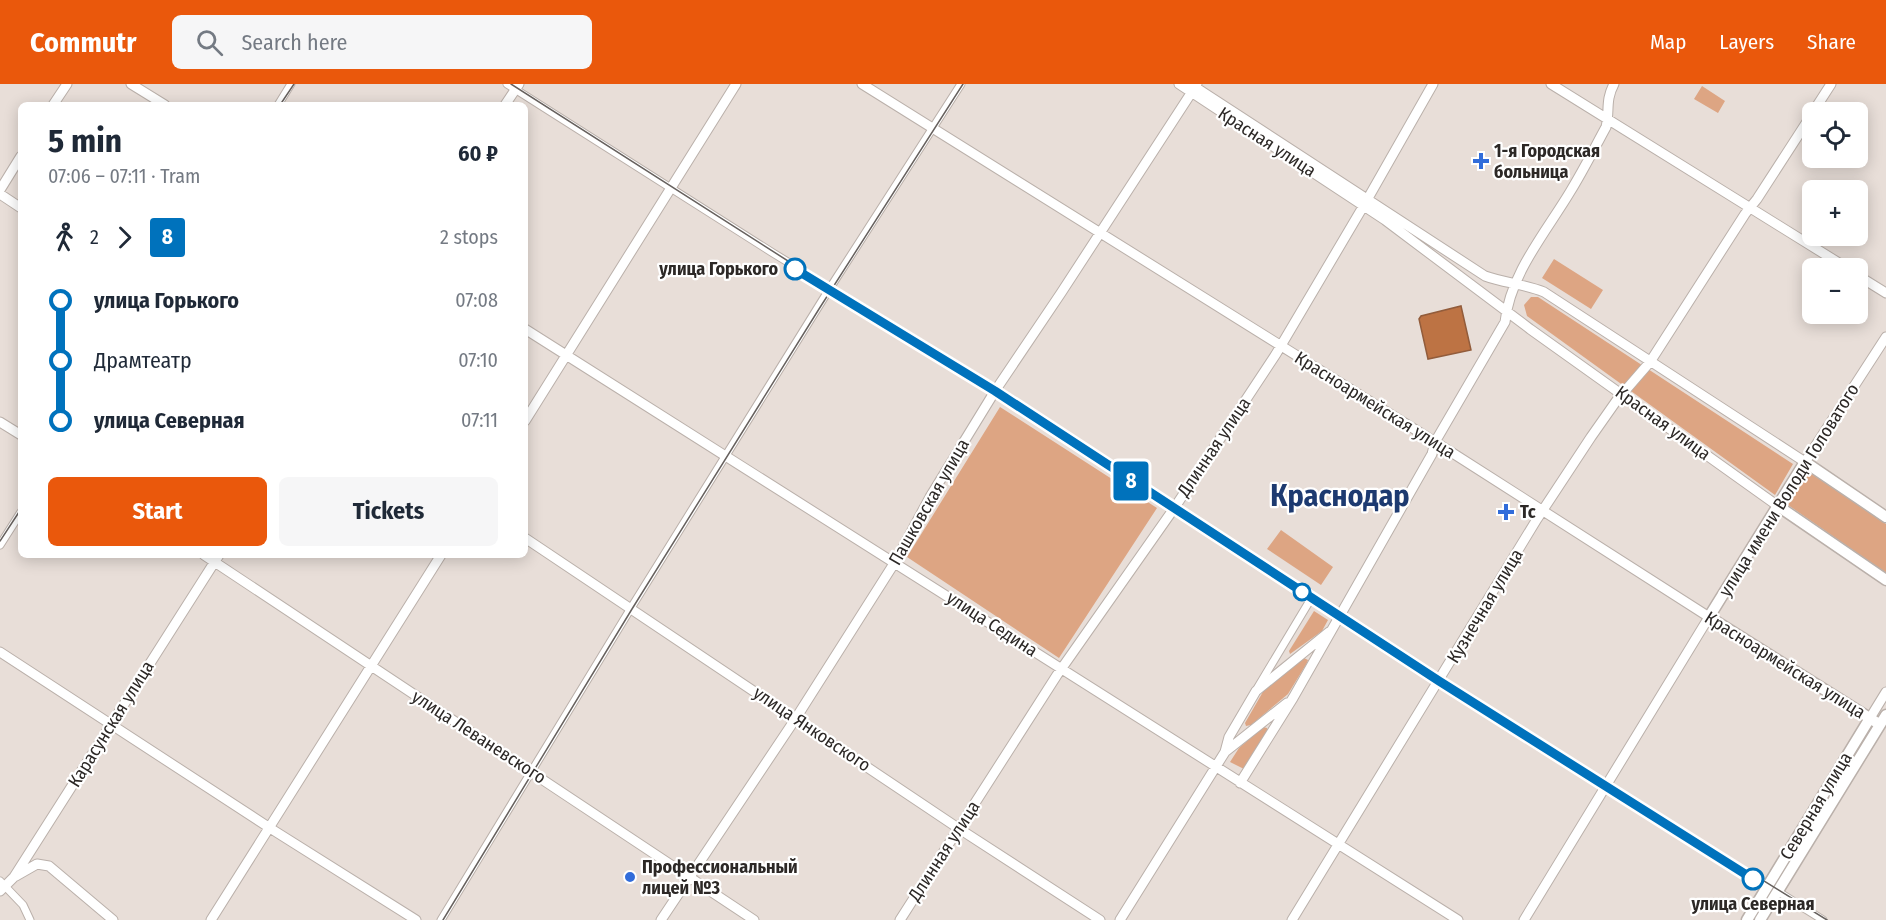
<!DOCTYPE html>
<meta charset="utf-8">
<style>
body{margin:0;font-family:"Fira Sans Condensed",sans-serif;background:#f6f6f7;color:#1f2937;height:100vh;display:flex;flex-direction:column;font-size:22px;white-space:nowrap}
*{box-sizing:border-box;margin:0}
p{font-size:20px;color:#747a83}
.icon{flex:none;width:33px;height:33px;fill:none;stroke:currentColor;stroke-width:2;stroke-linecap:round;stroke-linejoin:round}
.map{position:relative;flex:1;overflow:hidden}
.sheet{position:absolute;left:18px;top:18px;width:510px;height:456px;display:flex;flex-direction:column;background:#fff;border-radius:9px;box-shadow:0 3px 15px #0003}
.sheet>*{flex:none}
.badge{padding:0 12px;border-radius:4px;font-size:21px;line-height:39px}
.controls{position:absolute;left:1802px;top:18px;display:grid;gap:12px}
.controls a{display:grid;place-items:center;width:66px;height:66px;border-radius:9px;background:#fff;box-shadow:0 3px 15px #0003;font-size:30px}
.map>.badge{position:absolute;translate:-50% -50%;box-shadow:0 0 0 3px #fff}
.legs{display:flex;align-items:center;gap:9px;height:66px;padding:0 30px;font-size:20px}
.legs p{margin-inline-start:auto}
.headline{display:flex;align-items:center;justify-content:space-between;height:102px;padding:0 30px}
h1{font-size:33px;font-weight:700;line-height:45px}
.primary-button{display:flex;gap:12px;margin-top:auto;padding:12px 30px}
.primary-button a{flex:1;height:69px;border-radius:9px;background:#ea580c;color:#fff;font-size:24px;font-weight:700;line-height:69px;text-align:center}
.primary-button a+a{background:#f6f6f7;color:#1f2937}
ul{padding:0 30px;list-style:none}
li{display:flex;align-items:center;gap:21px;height:60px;font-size:22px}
li i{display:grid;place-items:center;width:9px;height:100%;margin:0 8px;background:currentColor}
li i::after{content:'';width:15px;height:15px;margin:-8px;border:4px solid;border-radius:50%;background:#fff}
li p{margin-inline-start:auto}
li:first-child i{background:linear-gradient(#0000 50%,currentColor 0)}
li:last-child i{background:linear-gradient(currentColor 50%,#0000 0)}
header{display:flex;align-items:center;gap:36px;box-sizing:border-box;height:84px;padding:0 30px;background:#ea580c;color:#fff}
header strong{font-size:28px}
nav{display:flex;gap:33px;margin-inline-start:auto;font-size:21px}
.search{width:420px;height:54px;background:#f6f6f7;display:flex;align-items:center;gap:15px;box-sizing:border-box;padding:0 21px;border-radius:9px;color:#747a83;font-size:22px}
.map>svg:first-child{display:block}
.green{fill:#dda583}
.water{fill:#bd7344;stroke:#925c3b;stroke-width:1.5}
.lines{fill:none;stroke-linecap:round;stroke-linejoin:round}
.street-casing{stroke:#bab0aa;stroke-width:9}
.secondary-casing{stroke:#bab0aa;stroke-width:11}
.primary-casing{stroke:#bab0aa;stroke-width:13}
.street{stroke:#fff;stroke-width:7}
.secondary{stroke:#fff;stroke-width:9}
.primary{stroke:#fff;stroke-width:10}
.tram{stroke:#67615e;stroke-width:1.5}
.line-1-casing{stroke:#fff;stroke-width:14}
.line-1{stroke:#0072bc;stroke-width:9}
.poi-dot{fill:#316cda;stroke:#fff;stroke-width:2}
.stop-1-dot{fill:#fff;stroke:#0072bc;stroke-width:3}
.labels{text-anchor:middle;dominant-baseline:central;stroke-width:4.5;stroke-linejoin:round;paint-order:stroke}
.street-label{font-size:18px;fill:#2c2826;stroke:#fff}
.poi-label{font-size:18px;font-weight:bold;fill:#2c2826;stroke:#fff;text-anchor:start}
.stop-label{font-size:18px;font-weight:bold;fill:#2c2826;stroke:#fff;text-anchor:end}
.town-label{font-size:30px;font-weight:bold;fill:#1d3a70;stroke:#fff}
</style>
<header>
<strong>Commutr</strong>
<div class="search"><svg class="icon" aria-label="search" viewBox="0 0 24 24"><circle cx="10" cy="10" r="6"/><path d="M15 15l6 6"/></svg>Search here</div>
<nav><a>Map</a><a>Layers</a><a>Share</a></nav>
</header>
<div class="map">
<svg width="1886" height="836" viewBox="0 0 1886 836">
<rect width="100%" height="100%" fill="#e8ded8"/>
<path class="green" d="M1702 2 1725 17 1718 29 1694 15Z
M1554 175 1603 206 1591 225 1542 194Z
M1531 213H1538L1793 380 1775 411 1527 232 1524 221Z
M1000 323 1157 424 1059 574 907 473Z
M1809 388 1886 440V489L1788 421Z
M1281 446 1333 483 1321 501 1267 465Z
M1314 527 1328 536 1322 547 1290 570 1289 567Z
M1304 574 1308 576 1307 579 1288 610 1251 641 1246 642 1245 639 1264 606Z
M1263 643 1267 644V647L1244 685 1230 678 1239 664Z"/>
<path class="water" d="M1461 222 1471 266 1428 275 1419 235 1421 232Z"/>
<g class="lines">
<defs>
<path id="street" d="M507 0 773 169 996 305 1428 588 1768 802
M278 21 291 0
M0 461 21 428
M1258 603 1312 513
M0 797 23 821 30 836
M1777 807 1823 836
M441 836 631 524 830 204 961 0"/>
<path id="secondary" d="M131 0 165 21
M862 0 1451 368 1709 533 1524 836
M1179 0 1385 136 1530 245 1778 422
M1551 0 1847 184
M1192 1 1485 192C1504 199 1525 200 1544 208L1805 378 1886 253
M53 21 67 0
M505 21 519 0
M1813 28 1831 0
M0 106 21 72
M0 110 21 124
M1857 191 1886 209
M525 245 1458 836
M525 337 736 0
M0 338 21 351
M525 454 958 744 1100 836
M204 471 754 836
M0 568 273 746 416 836
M1870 634 1886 608
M1225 668 1287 619
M1240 699 1293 614 1432 370 1435 358 1505 238C1510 190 1546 148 1570 108 1583 87 1594 65 1606 43 1610 26 1605 17 1614 0
M16 792 37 780 49 782 113 836
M0 807 14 793 219 471
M211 836 441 471
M661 836 796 634 895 478 930 413 995 307 1061 209 1197 0
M900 836 1057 591 1175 423 1276 270 1367 116 1433 0
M1120 836 1225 668 1229 653 1256 607 1329 548
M1292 836 1537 435 1591 353 1617 316 1650 278 1745 130 1757 115 1812 30"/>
<path id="primary" d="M1778 422 1886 496
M1879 640 1709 533 1805 378 1886 433
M1747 836 1870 634
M1760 836 1886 631"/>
</defs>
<use href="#street" class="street-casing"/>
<use href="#secondary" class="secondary-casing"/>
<use href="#primary" class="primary-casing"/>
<use href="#street" class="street"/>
<use href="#secondary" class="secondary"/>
<use href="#primary" class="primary"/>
<path class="tram" d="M511 0 799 184 997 303 1349 536 1601 696 1827 836
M280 21 294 0
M0 457 21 425
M443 836 632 525 819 225 963 0"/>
</g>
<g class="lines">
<defs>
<path id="line-1" d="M795 185 995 307 1439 597 1753 795"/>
</defs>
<use href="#line-1" class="line-1-casing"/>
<use href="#line-1" class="line-1"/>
</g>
<g class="poi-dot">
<path d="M1478 68h6v6h6v6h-6v6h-6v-6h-6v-6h6z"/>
<path d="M1503 419h6v6h6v6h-6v6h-6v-6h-6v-6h6z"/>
<circle cx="630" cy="793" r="6"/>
</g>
<g class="stop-1-dot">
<circle cx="795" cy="185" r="10"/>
<circle cx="1302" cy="508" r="8"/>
<circle cx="1753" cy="795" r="10"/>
</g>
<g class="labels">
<g class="street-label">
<text transform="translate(1267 58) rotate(33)">Красная улица</text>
<text transform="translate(1375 321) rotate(32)">Красноармейская улица</text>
<text transform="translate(1663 339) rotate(36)">Красная улица</text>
<text transform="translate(1214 363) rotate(-56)">Длинная улица</text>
<text transform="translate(1789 406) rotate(-58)">улица имени Володи Головатого</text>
<text transform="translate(929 418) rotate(-60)">Пашковская улица</text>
<text transform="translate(1485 522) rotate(-59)">Кузнечная улица</text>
<text transform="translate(992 540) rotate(33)">улица Седина</text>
<text transform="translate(1785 581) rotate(32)">Красноармейская улица</text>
<text transform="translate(111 640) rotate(-58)">Карасунская улица</text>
<text transform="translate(812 645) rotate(34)">улица Янковского</text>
<text transform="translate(479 653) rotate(33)">улица Леваневского</text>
<text transform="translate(1816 722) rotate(-59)">Северная улица</text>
<text transform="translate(944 767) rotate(-57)">Длинная улица</text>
</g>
<g class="poi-label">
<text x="1494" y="67">1-я Городская<tspan x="1494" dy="21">больница</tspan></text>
<text x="1520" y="428">Тс</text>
<text x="642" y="783">Профессиональный<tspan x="642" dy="21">лицей №3</tspan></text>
</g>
<g class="stop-label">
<text x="778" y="185">улица Горького</text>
<text x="1753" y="820" text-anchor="middle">улица Северная</text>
</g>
<g class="town-label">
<text x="1340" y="412">Краснодар</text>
</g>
</g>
</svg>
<div class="controls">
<a><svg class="icon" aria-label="locate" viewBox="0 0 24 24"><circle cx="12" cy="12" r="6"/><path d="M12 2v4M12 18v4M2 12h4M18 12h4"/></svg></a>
<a>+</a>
<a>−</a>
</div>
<b class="badge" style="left:1131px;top:397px;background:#0072bc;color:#fff">8</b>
<section class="sheet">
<div class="headline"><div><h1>5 min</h1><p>07:06 – 07:11 · Tram</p></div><b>60 ₽</b></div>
<div class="legs"><svg class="icon" aria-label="walk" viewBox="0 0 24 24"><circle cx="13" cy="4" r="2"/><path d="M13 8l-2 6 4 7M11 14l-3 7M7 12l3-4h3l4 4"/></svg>2<svg class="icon" aria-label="forward" viewBox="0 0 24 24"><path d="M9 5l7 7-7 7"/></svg><b class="badge" style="background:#0072bc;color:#fff">8</b><p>2 stops</p></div>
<ul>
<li><i style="color:#0072bc"></i><b>улица Горького</b><p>07:08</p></li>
<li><i style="color:#0072bc"></i><span>Драмтеатр</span><p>07:10</p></li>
<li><i style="color:#0072bc"></i><b>улица Северная</b><p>07:11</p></li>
</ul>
<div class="primary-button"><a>Start</a><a>Tickets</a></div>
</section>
</div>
